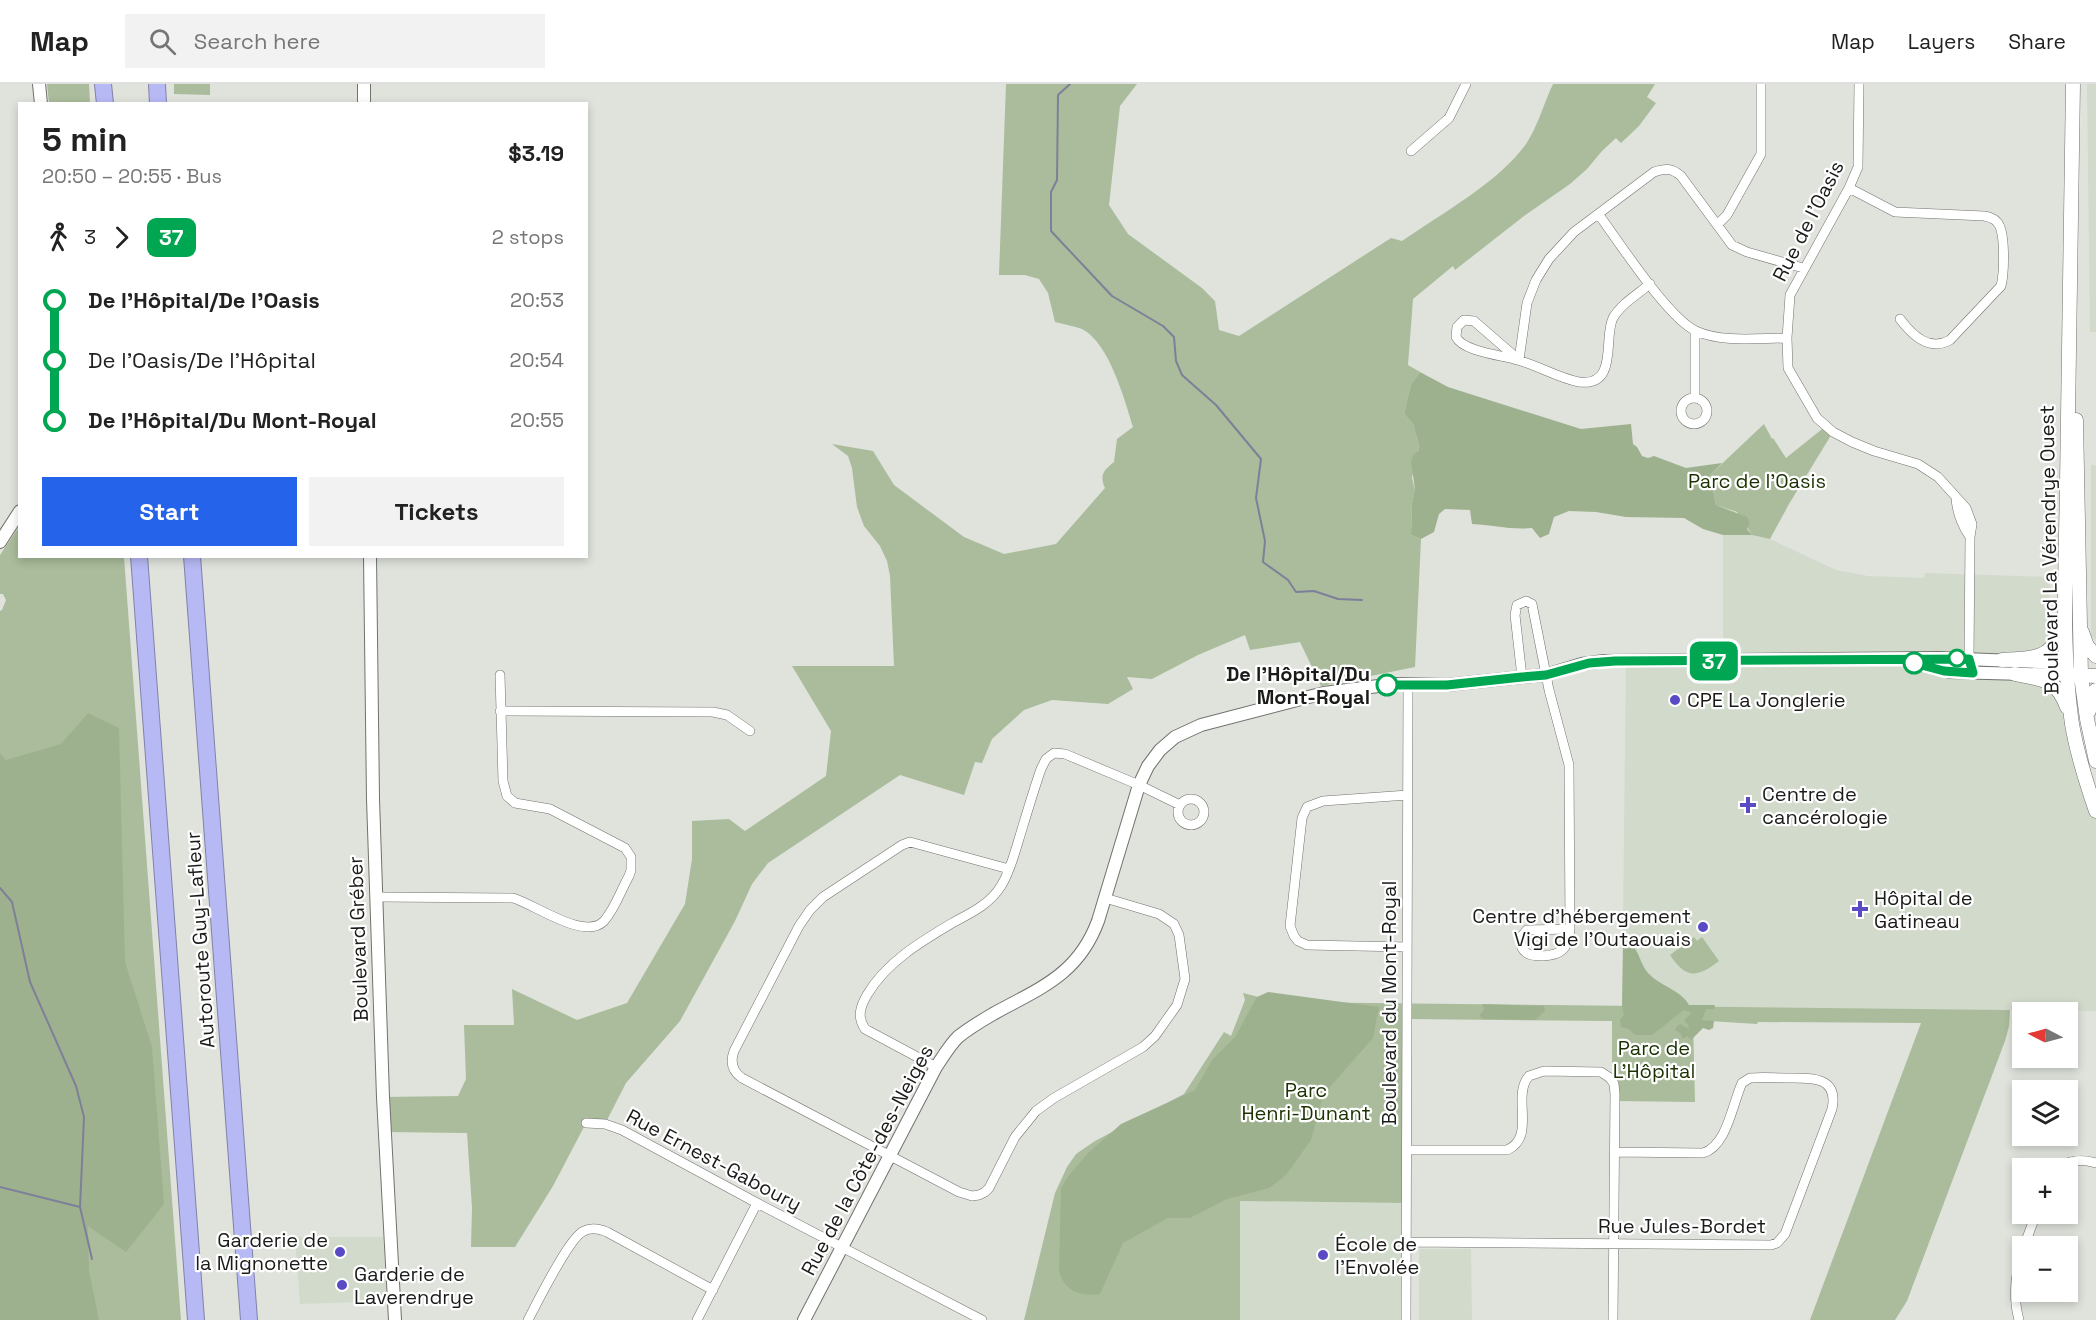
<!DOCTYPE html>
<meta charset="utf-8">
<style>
body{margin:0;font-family:"Space Grotesk",sans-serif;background:#f2f2f2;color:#222;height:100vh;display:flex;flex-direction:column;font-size:22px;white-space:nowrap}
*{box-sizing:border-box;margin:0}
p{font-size:20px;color:#767676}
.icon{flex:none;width:33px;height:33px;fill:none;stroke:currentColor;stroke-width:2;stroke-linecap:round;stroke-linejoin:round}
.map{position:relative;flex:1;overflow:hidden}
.side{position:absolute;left:18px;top:18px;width:570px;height:456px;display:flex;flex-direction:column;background:#fff;border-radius:0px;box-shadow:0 3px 9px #0003}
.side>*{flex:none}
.badge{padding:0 12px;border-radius:9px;font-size:21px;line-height:39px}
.needle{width:39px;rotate:276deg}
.fabs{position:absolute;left:2012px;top:918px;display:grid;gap:12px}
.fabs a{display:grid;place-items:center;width:66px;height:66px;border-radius:0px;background:#fff;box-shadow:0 3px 9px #0003;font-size:30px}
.map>.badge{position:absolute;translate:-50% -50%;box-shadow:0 0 0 3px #fff}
.legs{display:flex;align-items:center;gap:9px;height:66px;padding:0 24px;font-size:20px}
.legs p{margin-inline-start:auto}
.head{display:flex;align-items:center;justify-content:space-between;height:102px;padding:0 24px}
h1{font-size:33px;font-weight:800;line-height:45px}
.primary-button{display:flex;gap:12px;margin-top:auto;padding:12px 24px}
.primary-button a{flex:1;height:69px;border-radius:0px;background:#2563eb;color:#fff;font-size:24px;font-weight:800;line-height:69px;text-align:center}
.primary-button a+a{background:#f2f2f2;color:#222}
ul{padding:0 24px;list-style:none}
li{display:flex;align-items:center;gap:21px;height:60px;font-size:22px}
li i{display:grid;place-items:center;width:9px;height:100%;margin:0 8px;background:currentColor}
li i::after{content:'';width:15px;height:15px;margin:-8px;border:4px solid;border-radius:50%;background:#fff}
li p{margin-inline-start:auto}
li:first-child i{background:linear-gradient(#0000 50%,currentColor 0)}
li:last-child i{background:linear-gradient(currentColor 50%,#0000 0)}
header{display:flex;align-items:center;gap:36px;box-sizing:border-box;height:84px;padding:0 30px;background:#fff;border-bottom:2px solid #e0e0e0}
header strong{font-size:28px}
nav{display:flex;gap:33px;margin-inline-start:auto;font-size:21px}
.search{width:420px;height:54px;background:#f2f2f2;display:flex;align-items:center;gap:15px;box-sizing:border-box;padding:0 21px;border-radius:0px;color:#767676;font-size:22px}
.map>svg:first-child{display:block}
.built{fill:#d2dacc}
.green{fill:#aabc9b}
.forest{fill:#9eb18f}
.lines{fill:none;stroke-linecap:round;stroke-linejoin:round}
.stream{stroke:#7e7f98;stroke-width:2}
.minor-casing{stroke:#70736d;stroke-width:10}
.tertiary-casing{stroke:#70736d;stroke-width:14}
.secondary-casing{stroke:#70736d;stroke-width:15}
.motorway-casing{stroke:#8082a8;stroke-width:18}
.minor{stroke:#fff;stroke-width:9}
.tertiary{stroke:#fff;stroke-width:12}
.secondary{stroke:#fff;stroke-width:14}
.motorway{stroke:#b7b9f5;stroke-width:16}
.line-1-casing{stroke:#fff;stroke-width:14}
.line-1{stroke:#00a651;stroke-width:9}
.stop-1-dot{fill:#fff;stroke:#00a651;stroke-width:3}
.poi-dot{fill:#5a4bc4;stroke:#fff;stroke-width:2}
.labels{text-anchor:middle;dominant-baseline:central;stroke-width:4.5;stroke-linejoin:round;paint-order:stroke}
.street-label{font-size:20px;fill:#1b1c1a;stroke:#fff}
.park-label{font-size:20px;fill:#1b3200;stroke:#fff}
.stop-label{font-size:20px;font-weight:bold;fill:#1b1c1a;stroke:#fff;text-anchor:end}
.poi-label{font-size:20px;fill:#1b1c1a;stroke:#fff;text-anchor:start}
</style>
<header>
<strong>Map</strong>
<div class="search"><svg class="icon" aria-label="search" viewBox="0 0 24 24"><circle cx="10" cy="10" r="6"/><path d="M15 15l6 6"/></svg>Search here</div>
<nav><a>Map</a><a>Layers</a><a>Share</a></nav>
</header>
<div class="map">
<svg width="2096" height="1236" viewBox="0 0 2096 1236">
<rect width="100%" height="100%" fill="#dfe3dc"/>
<path class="built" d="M2087 0H2096V248H2090Z
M2091 381H2096V556L2091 551Z
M1723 451H1752L1770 455 1836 486 1868 492 1924 494 1925 489 2050 493 2048 558 2037 566 1998 570 1941 568H1723Z
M1901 576 2056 602 2096 727V927L1622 922 1626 577Z
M1240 1117 1406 1119V1236H1240Z
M295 1153H383L387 1217 300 1220Z
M1419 1165H1471L1472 1236H1419Z"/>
<path class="green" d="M47 0H89L90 19H49Z
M174 0H210V11L174 10Z
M1006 0H1137L1120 22 1109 121 1128 150 1202 204 1215 217 1219 246 1239 252 1391 154 1402 157C1441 130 1499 98 1526 60 1538 42 1544 19 1553 0H1655L1647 13 1656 19 1639 42 1621 59 1616 54 1602 67 1587 85 1570 100 1524 132 1455 186 1453 182 1413 215 1408 281 1420 288 1411 300 1404 330 1413 340 1419 361 1412 394 1415 406 1412 419 1411 451 1421 455 1415 583 1321 602 1300 558 1250 566 1245 551 1198 571 1152 595 1127 593 1133 605 1108 620 1052 616 1024 626 992 655 982 679 975 678 964 711 900 691 768 779 752 800 735 837 680 937 626 999 605 1040 586 1039 553 1102 515 1163H471L472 1124 467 1049 384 1048 383 1013 458 1012 466 995 464 941H514L512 905 577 936 627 919 685 820 692 775V737L729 735 745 747 826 692 831 647 792 582H894L890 492 887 477 880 462 864 442 857 423 852 384 848 372 832 360 873 367 894 401 964 453 1004 470 1056 460 1105 404C1099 391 1104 386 1114 378L1117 355 1133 343C1125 317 1109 258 1082 245 1074 242 1063 240 1055 238L1048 209 1039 195 1025 191H999Z
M1764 340 1772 355 1773 354 1786 374 1826 342 1833 348 1789 420 1770 455 1752 451 1737 428 1716 421 1710 391Z
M19 443 20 472 124 473 181 1236H0V527L2 526 6 516 3 510H0V471Z
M1694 853 1697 857 1702 853 1719 877C1697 894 1686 895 1670 871Z
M1243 909 1278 918 2010 926 2009 942 2005 957 1907 1217 1895 1236H1810L1921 939 1758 938 1757 940 1693 936 1695 1018 1615 1017 1612 998V937L1408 935 1406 1119 1240 1117V1236H1024L1055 1109 1067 1083 1076 1070 1095 1057 1184 1010 1224 948 1231 952 1245 916Z"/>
<path class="forest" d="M1420 288 1448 303 1581 345 1631 340 1633 360 1637 363 1642 372 1648 374 1654 372 1686 384 1722 379 1710 391 1716 421 1747 433 1750 439 1747 445 1752 451H1723L1703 445 1684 434 1626 433 1596 428 1569 427 1554 433 1549 450 1540 454 1532 444C1511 446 1493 441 1472 440L1470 426 1445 425 1439 430 1434 448 1421 455 1411 451 1412 419 1415 405 1411 378 1413 371 1418 367 1419 361 1413 340 1404 330 1411 300Z
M88 629 119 644 125 878 152 963 164 1120 126 1168 88 1142 89 1187 99 1236H0V669L6 676 61 660Z
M1627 860H1631C1640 868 1640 880 1648 889 1660 902 1681 906 1689 921H1715L1714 925H1706L1702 936 1714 937 1713 944 1709 946 1703 944 1691 956 1687 952 1685 954H1682L1681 950 1675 946 1677 942 1680 940 1689 945 1688 940 1685 939V935L1691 930 1690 928 1684 926 1652 951H1635L1629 945 1621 943 1620 935 1624 931 1622 922 1623 861Z
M1268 908 1379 923 1373 954 1323 1011 1311 1056 1286 1091 1269 1104 1227 1115 1190 1134H1168L1123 1159 1100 1210C1080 1213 1063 1206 1059 1186L1061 1105 1066 1095 1088 1069 1121 1040 1195 1006 1212 976 1235 953 1257 913Z
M1482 920 1544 922 1545 927 1535 936 1483 935 1479 931 1484 926Z"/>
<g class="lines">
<path class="stream" d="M1070 0 1058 11 1057 96 1051 108V147L1112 212 1163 242 1174 253 1176 277 1182 291 1216 321 1261 375 1256 414 1265 457 1263 478 1288 496 1296 508 1314 507 1338 515 1362 516
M0 804 12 818 30 898 76 1002 84 1033 80 1123 92 1175
M0 1103 80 1123"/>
<defs>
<path id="minor" d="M1859 0 1858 83 1849 104 1790 211 1787 254 1788 284 1817 334 1833 348 1852 358 1874 367 1918 380 1938 393 1966 424 1972 440 1970 453 1969 575
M1411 67 1449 34 1466 0
M1849 104 1895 128 1984 132C1989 133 1994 134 1997 138 2006 147 2004 190 2001 202L1950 256C1929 268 1912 251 1900 235
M1599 131C1619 158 1668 234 1696 247 1723 259 1758 254 1787 254
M1717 141 1727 131 1761 70V0
M1519 276 1527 219 1536 196 1549 175 1574 148 1654 88C1665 84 1672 84 1681 92L1732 161 1747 168 1803 184
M1519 276 1474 237 1464 236 1457 243 1456 253C1463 267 1499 271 1514 275 1536 280 1557 294 1579 298 1619 303 1603 253 1613 234 1621 220 1638 210 1650 200
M1695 314V247
M1681 327a13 13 0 1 1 26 0a13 13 0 1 1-26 0Z
M1956 414C1957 429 1961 440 1970 453
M1522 593 1515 531 1517 521 1526 517 1532 520 1549 606 1569 681 1570 845C1568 864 1563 871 1542 872 1529 872 1519 869 1521 853L1527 846 1570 845
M500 627 713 628 727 631 750 647
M1178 728a13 13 0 1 1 26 0a13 13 0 1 1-26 0Z
M1009 785 910 758 902 761 823 813 810 826 799 842 734 967C730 978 732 987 742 994L959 1108 972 1112 979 1111 985 1108 989 1104 1015 1053 1036 1027 1054 1014 1143 963 1155 952 1177 921 1185 895 1179 851 1174 840 1159 830 1105 814
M377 813 513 814C536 821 585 857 604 837 615 825 621 806 629 792L631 786V773L625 764 550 725 515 719 507 712 503 697 500 591
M1407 863 1307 861 1298 857 1294 852 1290 842 1302 734 1307 723 1323 717 1408 711
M936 983 865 945C857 933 860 923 867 911 886 878 922 857 954 838 971 829 990 820 1001 802 1010 788 1014 771 1019 755 1026 732 1033 708 1041 685L1046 675 1054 669 1065 670 1139 701 1180 721
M586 1039 605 1040 622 1046 757 1119 982 1236
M1407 1066H1507C1537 1053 1511 1012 1529 992L1544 987 1601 988 1610 994 1614 1000 1615 1010 1613 1236
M2058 1084C2070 1075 2082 1075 2096 1079
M1406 1158 1771 1161 1777 1159 1785 1150 1832 1025C1839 992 1811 994 1788 994 1776 994 1763 993 1750 994L1742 999C1732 1021 1727 1062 1703 1069L1615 1068
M2024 1162 2036 1130
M528 1236C537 1219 570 1152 584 1147 592 1143 600 1145 607 1148L713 1206
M697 1236 757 1119
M1406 1236 1408 601
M2019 1236C2013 1214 2015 1191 2022 1169"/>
<path id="tertiary" d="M39 0 41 20
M364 0V20
M0 458 20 427
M370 472 373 715 383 1013 395 1236
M1913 579 1950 588 2068 591
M804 1236 936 983C943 973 949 962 958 953 969 944 981 937 993 930 1040 904 1078 891 1098 837L1139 701 1148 682 1160 666 1175 653 1201 641 1324 609 1394 600 1447 601 1522 593 1546 591 1582 580 1604 577 1939 574 2067 579"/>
<path id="secondary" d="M2073 0C2072 133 2068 266 2067 399 2066 477 2061 563 2072 640 2077 670 2086 698 2096 727
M2076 336 2081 592 2087 635 2096 677
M2082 548 2087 562 2096 572
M2002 576C2034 574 2055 576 2062 539
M2015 590C2043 596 2056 594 2067 623
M2073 591 2096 592
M2089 627 2090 615 2096 606"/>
<path id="motorway" d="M103 0 105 20
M157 0 158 20
M139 472 196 1236
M192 472 249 1236"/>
</defs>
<use href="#minor" class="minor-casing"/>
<use href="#tertiary" class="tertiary-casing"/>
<use href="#secondary" class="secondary-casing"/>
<use href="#motorway" class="motorway-casing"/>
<use href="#minor" class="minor"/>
<use href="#tertiary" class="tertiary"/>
<use href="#secondary" class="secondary"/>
<use href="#motorway" class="motorway"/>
</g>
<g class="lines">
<defs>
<path id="line-1" d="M1387 601H1447L1522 593 1546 591 1589 579 1615 577 1969 575 1973 589 1944 587 1914 579"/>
</defs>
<use href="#line-1" class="line-1-casing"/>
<use href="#line-1" class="line-1"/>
</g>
<g class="stop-1-dot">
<circle cx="1957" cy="574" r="8"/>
<circle cx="1914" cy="579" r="10"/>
<circle cx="1387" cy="601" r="10"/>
</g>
<g class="poi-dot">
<circle cx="1675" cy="616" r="6"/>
<path d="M1745 712h6v6h6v6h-6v6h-6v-6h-6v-6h6z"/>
<path d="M1857 816h6v6h6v6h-6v6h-6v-6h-6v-6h6z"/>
<circle cx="1703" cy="843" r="6"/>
<circle cx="340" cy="1168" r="6"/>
<circle cx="1323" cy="1171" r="6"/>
<circle cx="342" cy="1201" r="6"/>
</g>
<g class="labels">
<g class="street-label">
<text transform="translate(1808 137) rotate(-63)">Rue de l'Oasis</text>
<text transform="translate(2049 466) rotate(-91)">Boulevard La Vérendrye Ouest</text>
<text transform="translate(358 855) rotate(-92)">Boulevard Gréber</text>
<text transform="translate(200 856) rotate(-94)">Autoroute Guy-Lafleur</text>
<text transform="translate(1389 919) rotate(-90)">Boulevard du Mont-Royal</text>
<text transform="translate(714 1076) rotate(28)">Rue Ernest-Gaboury</text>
<text transform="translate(867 1076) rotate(-62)">Rue de la Côte-des-Neiges</text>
<text x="1682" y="1142">Rue Jules-Bordet</text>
</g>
<g class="park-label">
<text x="1757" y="397">Parc de l'Oasis</text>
<text x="1654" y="964">Parc de<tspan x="1654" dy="23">L'Hôpital</tspan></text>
<text x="1306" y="1006">Parc<tspan x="1306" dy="23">Henri-Dunant</tspan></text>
</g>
<g class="stop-label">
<text x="1370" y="590">De l'Hôpital/Du<tspan x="1370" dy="23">Mont-Royal</tspan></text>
</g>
<g class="poi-label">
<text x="1687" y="616">CPE La Jonglerie</text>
<text x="1762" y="710">Centre de<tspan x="1762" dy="23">cancérologie</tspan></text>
<text x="1874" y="814">Hôpital de<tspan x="1874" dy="23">Gatineau</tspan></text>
<text x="1691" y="832" text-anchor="end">Centre d’hébergement<tspan x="1691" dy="23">Vigi de l’Outaouais</tspan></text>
<text x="328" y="1156" text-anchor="end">Garderie de<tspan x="328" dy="23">la Mignonette</tspan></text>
<text x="1335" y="1160">École de<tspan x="1335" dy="23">l'Envolée</tspan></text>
<text x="354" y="1190">Garderie de<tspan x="354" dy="23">Laverendrye</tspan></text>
</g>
</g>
</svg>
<div class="fabs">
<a><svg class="needle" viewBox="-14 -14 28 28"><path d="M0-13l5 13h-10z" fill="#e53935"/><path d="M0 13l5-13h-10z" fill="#767676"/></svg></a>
<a><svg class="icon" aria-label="layers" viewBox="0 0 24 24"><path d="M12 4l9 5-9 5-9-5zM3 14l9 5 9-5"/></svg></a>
<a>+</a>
<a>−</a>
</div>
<b class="badge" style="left:1714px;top:577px;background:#00a651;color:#fff">37</b>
<section class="side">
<div class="head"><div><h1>5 min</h1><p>20:50 – 20:55 · Bus</p></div><b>$3.19</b></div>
<div class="legs"><svg class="icon" aria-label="walk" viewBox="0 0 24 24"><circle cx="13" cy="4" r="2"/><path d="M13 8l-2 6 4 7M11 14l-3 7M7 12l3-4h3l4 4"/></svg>3<svg class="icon" aria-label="forward" viewBox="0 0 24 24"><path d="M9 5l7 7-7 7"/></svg><b class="badge" style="background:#00a651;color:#fff">37</b><p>2 stops</p></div>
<ul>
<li><i style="color:#00a651"></i><b>De l'Hôpital/De l'Oasis</b><p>20:53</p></li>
<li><i style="color:#00a651"></i><span>De l'Oasis/De l'Hôpital</span><p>20:54</p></li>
<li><i style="color:#00a651"></i><b>De l'Hôpital/Du Mont-Royal</b><p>20:55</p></li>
</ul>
<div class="primary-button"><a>Start</a><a>Tickets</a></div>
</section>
</div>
